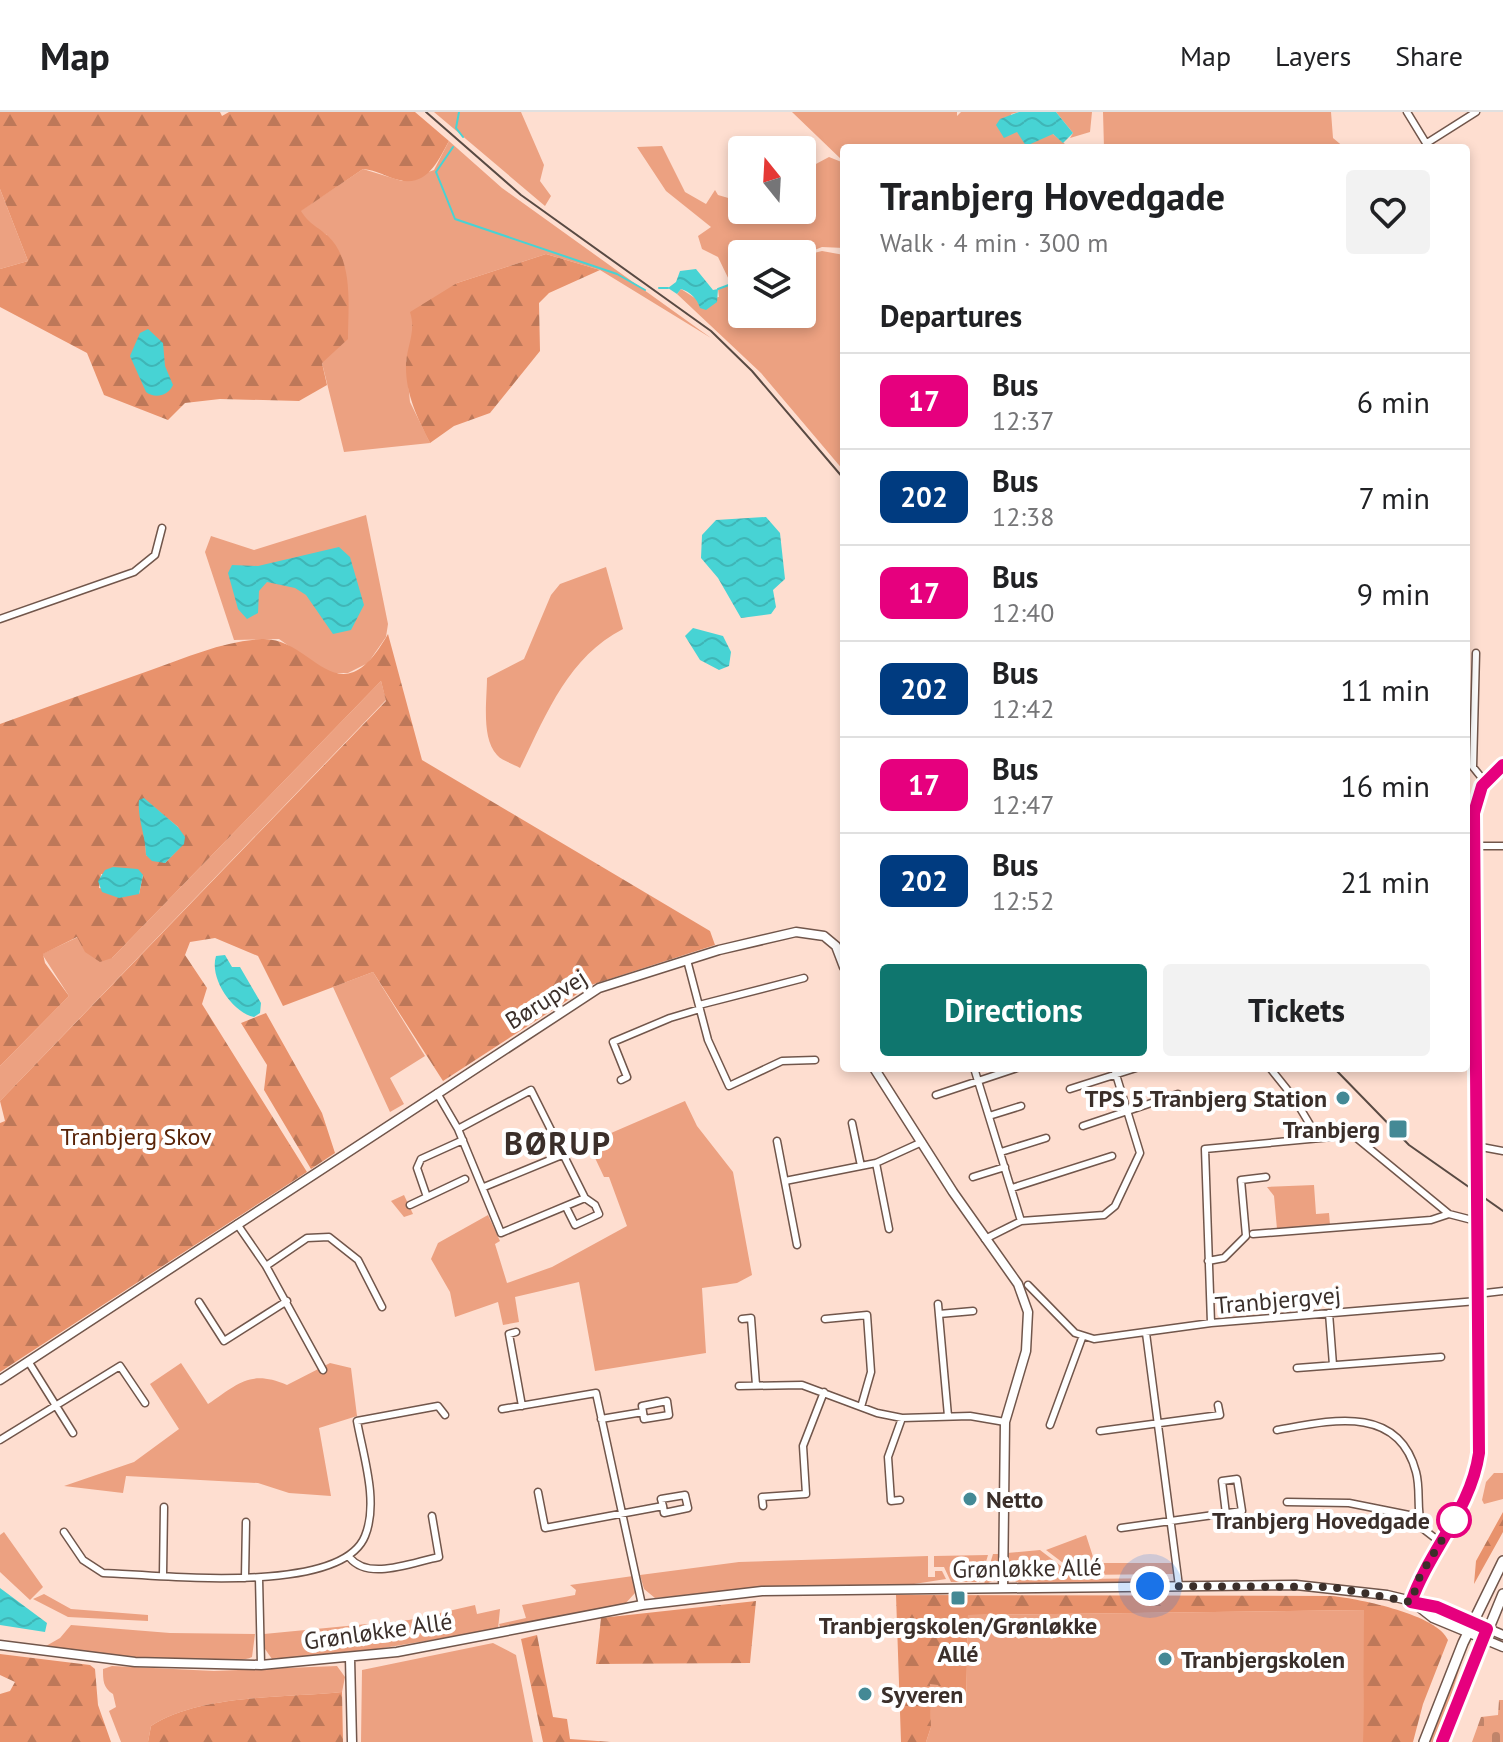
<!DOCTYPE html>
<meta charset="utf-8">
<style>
body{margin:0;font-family:"PT Sans",sans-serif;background:#f2f2f2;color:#202124;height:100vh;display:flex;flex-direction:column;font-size:30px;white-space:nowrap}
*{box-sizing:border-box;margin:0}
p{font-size:26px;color:#757577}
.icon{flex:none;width:44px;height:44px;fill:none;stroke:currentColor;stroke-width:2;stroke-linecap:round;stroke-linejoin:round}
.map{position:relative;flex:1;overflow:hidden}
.side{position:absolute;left:840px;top:32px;width:630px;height:928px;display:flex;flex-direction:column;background:#fff;border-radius:8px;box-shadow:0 4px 12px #0003}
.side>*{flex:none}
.badge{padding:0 16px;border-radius:12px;font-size:28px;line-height:52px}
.needle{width:52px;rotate:342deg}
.controls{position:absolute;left:728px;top:24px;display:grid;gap:16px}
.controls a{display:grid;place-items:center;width:88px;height:88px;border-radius:8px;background:#fff;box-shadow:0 4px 12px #0003;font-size:40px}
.you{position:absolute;width:40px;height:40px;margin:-20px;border:6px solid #fff;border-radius:50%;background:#1a73e8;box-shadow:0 0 0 12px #1a73e833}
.map>.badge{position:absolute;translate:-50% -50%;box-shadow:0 0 0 4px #fff}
h2{padding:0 40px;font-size:30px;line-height:72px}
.round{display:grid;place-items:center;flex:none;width:84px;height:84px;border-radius:8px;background:#f2f2f2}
.overview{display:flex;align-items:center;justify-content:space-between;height:136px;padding:0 40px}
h1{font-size:38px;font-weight:700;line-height:60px}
.action{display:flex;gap:16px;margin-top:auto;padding:16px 40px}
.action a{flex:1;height:92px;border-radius:8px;background:#0f766e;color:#fff;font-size:32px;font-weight:700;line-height:92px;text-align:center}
.action a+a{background:#f2f2f2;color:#202124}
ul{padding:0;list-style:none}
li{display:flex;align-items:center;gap:24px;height:96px;padding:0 40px;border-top:2px solid #e0e0e0}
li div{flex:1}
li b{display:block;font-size:30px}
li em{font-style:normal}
li .badge{min-width:88px;font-weight:700;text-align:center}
header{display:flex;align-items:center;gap:48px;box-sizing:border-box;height:112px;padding:0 40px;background:#fff;border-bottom:2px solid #e0e0e0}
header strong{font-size:38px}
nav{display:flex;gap:44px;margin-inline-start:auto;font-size:28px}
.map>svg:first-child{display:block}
.green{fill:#eca181}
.forest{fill:url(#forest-firs);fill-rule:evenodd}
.cemetery{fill:url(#cemetery-stones)}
.water{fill:url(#water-waves)}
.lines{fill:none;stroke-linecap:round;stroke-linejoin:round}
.stream{stroke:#47d3d4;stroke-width:2}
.minor-casing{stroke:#71564b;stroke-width:9}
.tertiary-casing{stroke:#71564b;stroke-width:11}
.secondary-casing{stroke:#71564b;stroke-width:12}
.minor{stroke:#fff;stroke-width:6}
.tertiary{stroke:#fff;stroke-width:8}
.secondary{stroke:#fff;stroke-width:9}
.tram{stroke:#594a43;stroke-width:2}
.line-casing{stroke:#fff;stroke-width:18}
.line{stroke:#e6007e;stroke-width:12}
.walk{stroke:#3b2f2a;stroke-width:8;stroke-dasharray:0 14.4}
.poi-dot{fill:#448995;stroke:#fff;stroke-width:3}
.stop-dot{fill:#fff;stroke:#e6007e;stroke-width:4}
.labels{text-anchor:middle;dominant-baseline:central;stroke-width:8;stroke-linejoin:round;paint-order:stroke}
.street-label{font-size:24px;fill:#3b2f2a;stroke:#fff}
.poi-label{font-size:24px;font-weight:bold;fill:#3b2f2a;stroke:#fff;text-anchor:start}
.park-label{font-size:24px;fill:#582206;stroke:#fff}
.stop-label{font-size:24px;font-weight:bold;fill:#3b2f2a;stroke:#fff;text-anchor:end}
.district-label{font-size:32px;font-weight:bold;letter-spacing:2px;fill:#3b2f2a;stroke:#fff}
</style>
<header>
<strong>Map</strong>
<nav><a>Map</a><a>Layers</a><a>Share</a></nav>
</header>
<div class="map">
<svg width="1503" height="1630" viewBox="0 0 1503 1630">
<defs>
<pattern id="forest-firs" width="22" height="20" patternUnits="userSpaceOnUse" patternTransform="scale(2)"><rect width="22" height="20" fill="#e8926c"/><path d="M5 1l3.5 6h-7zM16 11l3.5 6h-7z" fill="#bd7859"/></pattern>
<pattern id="cemetery-stones" width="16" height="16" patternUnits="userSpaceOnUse" patternTransform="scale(2)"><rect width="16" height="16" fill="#eca181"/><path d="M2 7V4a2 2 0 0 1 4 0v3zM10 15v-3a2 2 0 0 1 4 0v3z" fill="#c0846a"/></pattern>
<pattern id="water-waves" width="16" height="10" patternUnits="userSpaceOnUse" patternTransform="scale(2)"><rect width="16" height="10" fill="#47d3d4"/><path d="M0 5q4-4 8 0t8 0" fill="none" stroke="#3fb5b6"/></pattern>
</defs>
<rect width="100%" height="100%" fill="#feded0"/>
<path class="green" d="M434 0H521L544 53 540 69 551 84 545 94Z
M792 0H957V4L961 0H1019L1011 2 1017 20 1053 22 1065 32 1057 36H844L843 49Z
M1056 0H1092L1090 20 1070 26 1073 21Z
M1103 0H1331L1333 26 1345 36H1104Z
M449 29 502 76 711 226 600 158 546 142 457 171 415 216 406 250 410 290 430 331 344 340 322 251 327 123 311 114 300 99 363 57 402 69 434 58Z
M662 34 685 80 706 92 715 78 718 83 742 90V98H802V52L814 53 829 45 844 51V136L822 135 802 143 742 142V202H802V144L822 139 844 143V359L761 261 677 182 681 177 698 188 719 185 718 177 731 172 718 145 702 137 698 124 711 115 666 79 637 35Z
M0 77 28 149 0 157Z
M366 403 388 512 386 525 368 551 348 561H327L279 527 234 528 205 440 211 424 254 438Z
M606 455 623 517C568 545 546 603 520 656 514 652 502 649 497 643 481 626 487 588 487 566L524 547 551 483 560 472Z
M381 569 386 588 0 989V954L69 884 42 842 78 825 112 846Z
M373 860 425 944 390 966 404 992 390 1000 333 875Z
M685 989 697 1014 733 1060 752 1163 737 1171 702 1176 706 1241 595 1259 579 1170 515 1185 519 1210 503 1213 498 1190 455 1205 450 1180 431 1147 438 1131 488 1103 500 1129 495 1132 507 1171 552 1155 627 1114 609 1065H604L588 1031Z
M1314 1073 1316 1102 1329 1101 1330 1113 1277 1117 1274 1084 1267 1075Z
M404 1083 413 1102 404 1105 391 1089Z
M181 1251 208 1292C238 1272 250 1257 287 1273L330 1251 351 1256 357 1304 319 1316 331 1384 289 1381 258 1371 126 1364 123 1381 64 1374 134 1350 179 1317 150 1272Z
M1494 1361H1503V1387L1484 1392 1482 1388 1486 1370Z
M4 1420 43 1475 30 1488 0 1460V1423Z
M1086 1423 1095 1451H1172L1173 1462 1079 1463 1046 1438Z
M1040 1438 1078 1467 1170 1466 1161 1470 1021 1472 1011 1467 1007 1441Z
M993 1442H998C999 1456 1001 1469 984 1472Z
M988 1443 980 1470H951L944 1455H934V1444Z
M928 1444V1465H935V1459H942L946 1467 914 1472 745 1477 655 1486 644 1477 640 1463 739 1450Z
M633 1464 635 1481 625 1492 500 1515 499 1512 526 1506 522 1493 575 1483 576 1478 570 1473Z
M44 1482 71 1497 148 1503V1509L68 1505 33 1487Z
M475 1493 477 1502 500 1497 498 1517 347 1542 272 1547 265 1537 264 1522 409 1508Z
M1365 1498 1363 1630H926L931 1615 929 1572H938L951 1595 966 1596 968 1503Z
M71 1513 170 1521 255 1522 252 1545C227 1558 81 1540 46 1534L60 1526Z
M493 1531 516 1543 533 1630H361L362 1558Z
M1466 1535 1437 1630H1429Z
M112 1554 214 1559 337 1554 345 1565 342 1580C284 1586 200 1582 151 1614L148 1630H121L109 1599 116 1595 113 1582C103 1576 103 1568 103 1557Z"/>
<path class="forest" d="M0 0H220L222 4 229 0H415L449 29C438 49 427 75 399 68 386 65 377 58 363 57L301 99C310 113 317 114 328 124 354 149 348 194 348 227L322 251 327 273 299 289 220 287 185 291 168 308 104 283 87 241 0 195V157L28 149 0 77Z
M546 142 600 158 549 181 539 191 540 239 490 301 454 314 430 331C417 305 405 281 406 251 408 231 416 219 410 200L457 171Z
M388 522 422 648 710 819 715 833 591 873 443 969 373 860 283 894 258 844 215 826 190 830 185 843 207 876 202 892 307 1060 0 1260V1011L5 1009 0 989 386 589 381 569 112 846 100 850 85 840 77 825 43 842 45 851 69 884 0 954V612C50 594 100 576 151 558 188 545 223 529 262 527 314 525 338 610 388 522ZM144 687 178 715 184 731 165 751 146 743ZM101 762 143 763 139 782 99 776Z
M266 901 322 1001 335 1041 311 1057 264 978 267 953 241 911Z
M1503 1400V1420L1474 1472 1476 1449Z
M896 1483 1332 1484C1361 1487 1438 1503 1448 1528L1423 1592 1413 1630H1363L1364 1498 968 1503 966 1596 951 1595 938 1573 930 1572 931 1615 926 1630H901Z
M756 1489 750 1551 596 1552 601 1506Z
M537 1523 553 1605 567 1607 570 1627 611 1630H543L521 1527Z
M0 1542 90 1553 95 1557 98 1593 111 1630H0V1582L10 1579 15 1570 0 1563Z
M342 1580 343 1630H148L151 1614C200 1582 284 1586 342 1580Z"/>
<path class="cemetery" d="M1499 1588H1503V1630H1472L1481 1605 1498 1603Z"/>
<path class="water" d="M1019 0H1056L1073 21 1063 31 1053 22 1026 34 1017 20 1004 26 996 13 1000 7Z
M696 157 713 178 718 177 717 190 706 198 700 196C697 186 690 180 681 177L677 182 668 176 676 170 680 159Z
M148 217 163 231 165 254 173 273C168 284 155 287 146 280L130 244 140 221Z
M766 405 780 421 785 467 773 478 776 495 771 502 741 506 718 466 701 446 702 423 716 408Z
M339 435 350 445 364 493 351 518 333 522 306 483 295 476 267 470 259 479 258 501 247 507 238 497 228 461 232 453 258 454Z
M693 516 723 524 731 540 729 554 719 558 700 548 685 524Z
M144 686 178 715 185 725 184 732 165 751 152 749 146 743C146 725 137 705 139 688Z
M113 755 138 757 143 763 139 782 119 786 102 780 98 769 105 758Z
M225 843 232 855H240L261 891 260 901 254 905C232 900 209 866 216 844Z
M0 1476 47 1511 45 1520 0 1513Z"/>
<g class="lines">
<path class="stream" d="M459 0 456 16 463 25
M453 35 436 60 455 107 617 162 645 178
M802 143 806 141
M659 176H668
M718 177 742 168"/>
<defs>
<path id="minor" d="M1407 0 1429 36
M1427 31 1476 0
M0 507 134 460 155 443 162 416
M1476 541 1473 655 1485 670
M1475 734H1503
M687 848 708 928 729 974 782 949 815 948
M699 893 804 866
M974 956 1021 1109
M1270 956 1294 986 1318 1026
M621 968 627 965 613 930 670 906 700 897
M1070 977 1136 956
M437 981 458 1017 501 1121 585 1086 531 978 458 1017
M936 983 1017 956
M989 1004 1021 994
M852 1011 861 1054
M1083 1014 1178 982
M777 1029 797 1133
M1476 1034 1503 1039
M1001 1040 1046 1026
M876 1051 889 1117
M973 1065 1005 1055
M785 1069 876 1051 922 1030
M484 1075 562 1043
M1012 1076 1112 1044
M427 1085 417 1056 421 1047 463 1028
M410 1093 465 1067
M566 1095 575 1113 599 1102 595 1093 585 1086
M237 1112 266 1154 307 1126 329 1125 358 1148 382 1195
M1253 1122 1431 1108 1449 1102
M985 1127 1021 1109 1104 1103 1115 1094 1140 1041 1114 956
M1208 1149 1224 1146 1246 1124 1241 1068 1266 1065
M266 1154 323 1258
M1028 1173 1075 1221 1094 1227 1211 1211 1477 1189
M1477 1182 1503 1179
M199 1190 224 1229 287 1189
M938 1192 948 1304
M1329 1201 1333 1253
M939 1202 973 1199
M742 1207 751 1206 756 1273
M825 1207 867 1203 871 1260 861 1295
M1211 1211 1205 1037 1353 1023 1449 1102 1476 1109
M516 1220 509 1222 522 1294
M1146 1221 1179 1474
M28 1249 73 1321
M1297 1256 1441 1245
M739 1274 802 1273 877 1301 902 1306 970 1304 1005 1310
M502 1297 596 1281 642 1493
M601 1307 643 1300 642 1294 667 1289 669 1303 644 1307 643 1300
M1050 1313 1082 1226
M1277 1318C1328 1309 1398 1291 1416 1360 1421 1378 1416 1398 1422 1416L1440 1430
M1100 1319 1220 1303 1218 1293
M0 1328 120 1254 145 1291
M538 1380 545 1416 663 1394 661 1387 685 1383 688 1396 664 1401 663 1394
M900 1388 891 1389 888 1345 902 1306
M1287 1390 1349 1391 1419 1405
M763 1394 762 1385 806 1382 803 1334 824 1280
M1121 1416 1242 1399 1237 1367 1222 1369 1226 1402
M64 1420 83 1448 103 1461C159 1463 341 1484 365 1424 379 1390 363 1343 357 1309L438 1294 445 1303
M350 1446C369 1469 413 1450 439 1445L432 1404
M163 1463 164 1395
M245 1466 246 1410
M259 1466 261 1553"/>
<path id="tertiary" d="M874 956 953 1080 1018 1172 1028 1200 1026 1239 1005 1310 1003 1476
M0 1268 599 876 719 838 796 820 824 824 836 834 844 855
M1411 1490C1430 1437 1471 1397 1479 1341L1474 701 1482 674 1503 653
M1415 1492 1433 1506 1503 1535
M0 1533 135 1550 261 1553 397 1540 642 1493 762 1479 1296 1473 1387 1483 1437 1495 1503 1523
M350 1546 352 1630"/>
<path id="secondary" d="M1424 1630 1463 1531 1503 1449
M1442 1630 1503 1482"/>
</defs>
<use href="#minor" class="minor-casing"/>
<use href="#tertiary" class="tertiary-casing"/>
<use href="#secondary" class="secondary-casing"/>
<use href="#minor" class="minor"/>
<use href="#tertiary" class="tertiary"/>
<use href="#secondary" class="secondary"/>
<path class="tram" d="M426 0 521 83 711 219 752 259 844 367
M1334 956 1409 1033 1503 1099"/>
</g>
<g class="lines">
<defs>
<path id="line" d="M1442 1630 1487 1517 1437 1495 1411 1490C1430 1437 1471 1397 1479 1341L1474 701 1482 674 1503 653"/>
</defs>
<use href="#line" class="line-casing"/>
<use href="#line" class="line"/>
<path class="walk" d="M1150 1474 1332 1475 1411 1490 1420 1464 1454 1408"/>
</g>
<g class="poi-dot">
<circle cx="1343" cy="986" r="8"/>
<rect x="1388" y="1007" width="20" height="20" rx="4"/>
<circle cx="970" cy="1387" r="8"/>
<rect x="950" y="1478" width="16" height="16" rx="4"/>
<circle cx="1165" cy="1547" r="8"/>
<circle cx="865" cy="1582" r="8"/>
</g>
<circle class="stop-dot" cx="1454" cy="1408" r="16"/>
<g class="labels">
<g class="street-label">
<text transform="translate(546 887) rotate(-32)">Børupvej</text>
<text transform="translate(1278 1188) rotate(-5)">Tranbjergvej</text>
<text transform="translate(1027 1456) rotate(-1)">Grønløkke Allé</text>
<text transform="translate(378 1519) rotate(-8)">Grønløkke Allé</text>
</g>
<g class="poi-label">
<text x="1327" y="986" text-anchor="end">TPS 5 Tranbjerg Station</text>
<text x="1380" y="1017" text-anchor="end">Tranbjerg</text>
<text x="986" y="1387">Netto</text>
<text x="958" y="1513" text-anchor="middle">Tranbjergskolen/Grønløkke<tspan x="958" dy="28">Allé</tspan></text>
<text x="1181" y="1547">Tranbjergskolen</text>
<text x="881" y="1582">Syveren</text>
</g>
<g class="park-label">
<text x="136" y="1024">Tranbjerg Skov</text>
</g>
<g class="stop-label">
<text x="1430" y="1408">Tranbjerg Hovedgade</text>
</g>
<g class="district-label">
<text x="558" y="1031">BØRUP</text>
</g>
</g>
</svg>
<div class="controls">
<a><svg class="needle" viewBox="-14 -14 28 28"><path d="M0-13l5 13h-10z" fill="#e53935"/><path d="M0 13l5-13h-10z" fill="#757577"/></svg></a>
<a><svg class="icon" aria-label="layers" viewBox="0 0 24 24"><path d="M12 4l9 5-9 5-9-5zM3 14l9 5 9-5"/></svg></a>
</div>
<div class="you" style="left:1150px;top:1474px"></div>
<section class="side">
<div class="overview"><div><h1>Tranbjerg Hovedgade</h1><p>Walk · 4 min · 300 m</p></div><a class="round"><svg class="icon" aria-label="heart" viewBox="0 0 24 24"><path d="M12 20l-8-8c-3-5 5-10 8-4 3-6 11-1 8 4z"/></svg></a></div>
<h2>Departures</h2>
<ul>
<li><span class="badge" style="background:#e6007e;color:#fff">17</span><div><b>Bus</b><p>12:37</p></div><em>6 min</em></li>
<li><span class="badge" style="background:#003b80;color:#fff">202</span><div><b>Bus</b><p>12:38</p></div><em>7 min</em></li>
<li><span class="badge" style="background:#e6007e;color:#fff">17</span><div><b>Bus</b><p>12:40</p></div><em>9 min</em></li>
<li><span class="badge" style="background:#003b80;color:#fff">202</span><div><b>Bus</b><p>12:42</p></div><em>11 min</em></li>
<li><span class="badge" style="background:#e6007e;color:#fff">17</span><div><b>Bus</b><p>12:47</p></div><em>16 min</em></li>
<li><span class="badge" style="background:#003b80;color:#fff">202</span><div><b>Bus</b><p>12:52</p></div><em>21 min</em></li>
</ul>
<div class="action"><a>Directions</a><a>Tickets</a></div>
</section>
</div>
